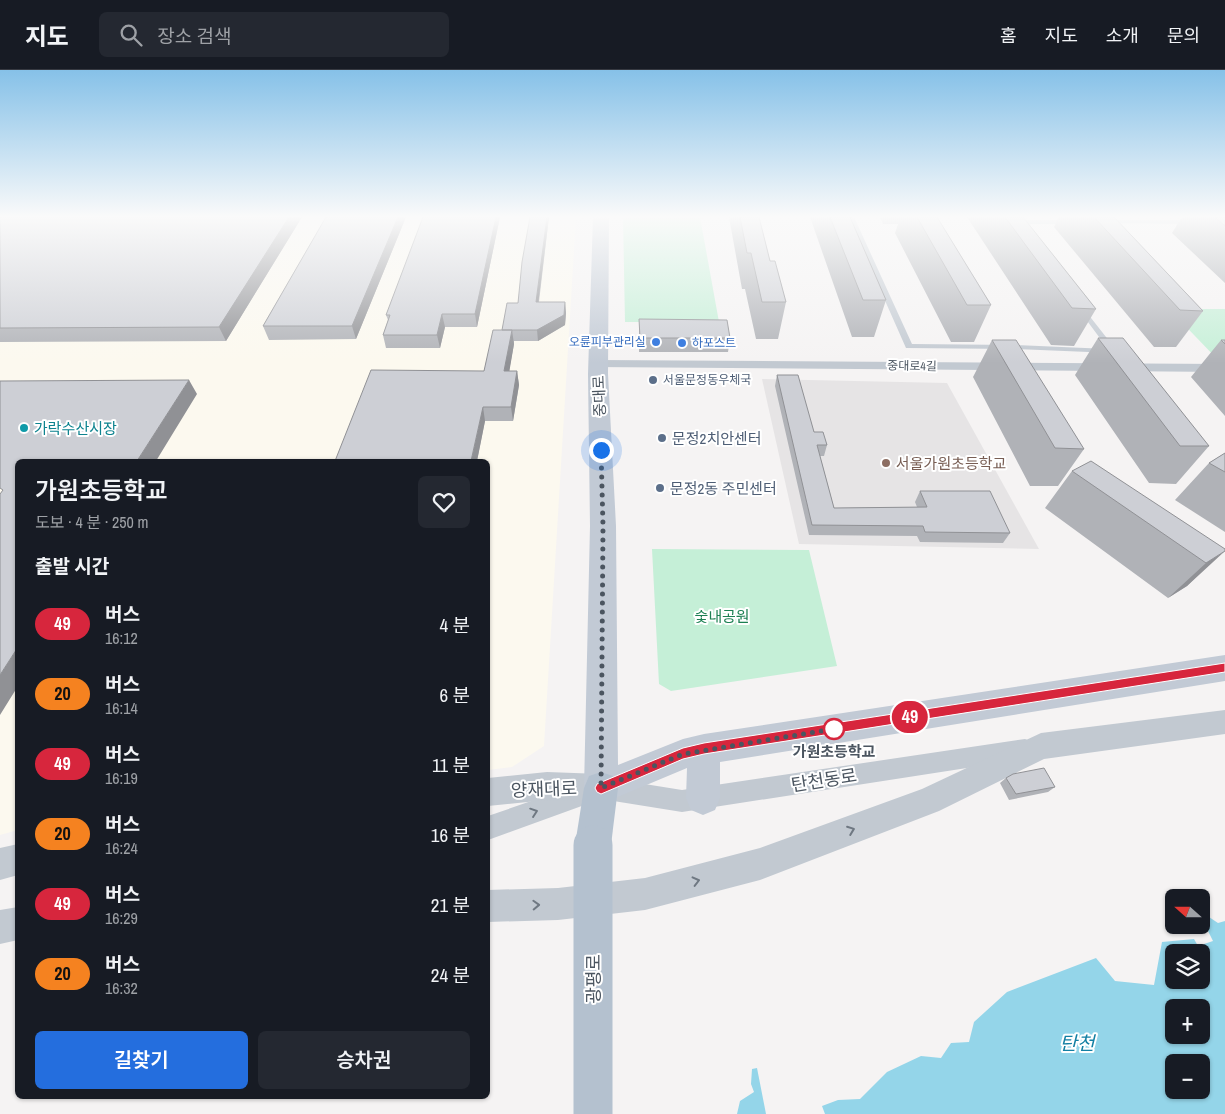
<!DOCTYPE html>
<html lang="ko">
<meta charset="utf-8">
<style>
body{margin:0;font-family:"Archivo Narrow","Noto Sans KR",sans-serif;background:#242831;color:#f1f3f6;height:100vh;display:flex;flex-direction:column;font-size:19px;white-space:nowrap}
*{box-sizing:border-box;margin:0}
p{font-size:16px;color:#9ea1a6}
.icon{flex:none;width:28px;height:28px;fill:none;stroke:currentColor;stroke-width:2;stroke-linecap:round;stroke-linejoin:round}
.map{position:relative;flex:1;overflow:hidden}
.panel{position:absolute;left:15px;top:389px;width:475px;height:640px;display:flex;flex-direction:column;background:#171b24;border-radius:8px;box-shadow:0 1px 4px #0004}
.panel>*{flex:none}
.badge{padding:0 10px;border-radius:16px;font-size:18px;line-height:32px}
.needle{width:32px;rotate:291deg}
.buttons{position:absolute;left:1165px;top:819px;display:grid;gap:10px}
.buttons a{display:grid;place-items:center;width:45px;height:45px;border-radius:8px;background:#171b24;box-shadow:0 1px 4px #0004;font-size:25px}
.you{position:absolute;width:25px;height:25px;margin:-12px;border:4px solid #fff;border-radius:50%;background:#1a73e8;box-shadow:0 0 0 8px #1a73e833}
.map>.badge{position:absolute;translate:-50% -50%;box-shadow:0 0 0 2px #fff}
h2{padding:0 20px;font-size:19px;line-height:45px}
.round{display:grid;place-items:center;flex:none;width:52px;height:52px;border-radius:8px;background:#242831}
.headline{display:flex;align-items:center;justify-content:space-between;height:85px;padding:0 20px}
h1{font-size:24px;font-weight:600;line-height:38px}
.button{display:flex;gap:10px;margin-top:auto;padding:10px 20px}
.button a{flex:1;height:58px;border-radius:8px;background:#246ede;color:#fff;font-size:20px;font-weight:600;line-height:58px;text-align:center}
.button a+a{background:#242831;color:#f1f3f6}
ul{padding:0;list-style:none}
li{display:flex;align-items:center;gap:15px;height:70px;padding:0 20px}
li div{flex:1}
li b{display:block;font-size:19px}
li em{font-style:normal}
li .badge{min-width:55px;font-weight:700;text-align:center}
header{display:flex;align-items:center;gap:30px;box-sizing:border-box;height:70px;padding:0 25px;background:#171b24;border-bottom:1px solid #363941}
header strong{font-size:24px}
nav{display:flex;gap:28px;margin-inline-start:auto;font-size:18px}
.search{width:350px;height:45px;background:#242831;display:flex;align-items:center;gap:12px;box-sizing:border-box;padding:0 18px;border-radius:8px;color:#9ea1a6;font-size:19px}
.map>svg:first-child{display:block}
.commercial{fill:#fcf9ef}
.education{fill:#e6e4e5}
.green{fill:#c5efd7}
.water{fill:#94d5e9;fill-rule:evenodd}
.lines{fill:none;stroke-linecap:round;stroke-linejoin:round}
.service{fill:#c2c9d1;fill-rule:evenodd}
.minor{fill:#c2c9d1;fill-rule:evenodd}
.tertiary{fill:#c2c9d1;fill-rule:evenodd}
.secondary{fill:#c2cad5;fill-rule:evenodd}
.primary{fill:#b4c1cf;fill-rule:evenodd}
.primary-bridge{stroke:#b4c1cf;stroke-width:39}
.wall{fill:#b0b2b7}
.shaded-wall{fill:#909195}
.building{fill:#cdcfd5;stroke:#909195}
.oneway{stroke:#6f7882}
.line{fill:#d7263d;stroke:#fff}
.walk{stroke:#4b5560;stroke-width:5;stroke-dasharray:0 9}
.shop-dot{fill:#3f7fe0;stroke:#fff;stroke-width:2}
.service-dot{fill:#5c6f8a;stroke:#fff;stroke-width:2}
.culture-dot{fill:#0f9aa8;stroke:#fff;stroke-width:2}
.education-dot{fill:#8d6e63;stroke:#fff;stroke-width:2}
.stop-dot{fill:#fff;stroke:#d7263d;stroke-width:2.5}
.labels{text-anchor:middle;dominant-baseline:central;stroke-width:4;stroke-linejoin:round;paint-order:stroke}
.far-shop-label{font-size:12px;fill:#366cbe;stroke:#fff;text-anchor:end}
.far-street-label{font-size:12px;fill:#4b5560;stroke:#fff}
.far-service-label{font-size:12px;fill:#4e5e75;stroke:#fff;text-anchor:start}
.street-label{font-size:15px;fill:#4b5560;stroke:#fff}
.culture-label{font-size:15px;fill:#0d838f;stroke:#fff;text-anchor:start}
.service-label{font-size:15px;fill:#4e5e75;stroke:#fff;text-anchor:start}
.education-label{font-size:15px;fill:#785e54;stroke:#fff;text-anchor:start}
.park-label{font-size:15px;fill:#1c8052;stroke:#fff}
.stop-label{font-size:15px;font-weight:bold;fill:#4b5560;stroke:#fff}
.near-street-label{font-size:18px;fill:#4b5560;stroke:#fff}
.near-water-label{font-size:19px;font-style:italic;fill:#137fa3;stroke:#fff}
</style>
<header>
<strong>지도</strong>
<div class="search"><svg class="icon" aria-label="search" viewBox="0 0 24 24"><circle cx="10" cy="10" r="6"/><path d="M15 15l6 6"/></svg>장소 검색</div>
<nav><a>홈</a><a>지도</a><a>소개</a><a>문의</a></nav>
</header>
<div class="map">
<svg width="1225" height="1044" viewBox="0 0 1225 1044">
<rect width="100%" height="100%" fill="#f5f3f3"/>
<path class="commercial" d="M0 147H576L544 676 512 697 488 700V391H18V760L0 765Z"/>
<path class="education" d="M762 309 947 313 1039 479 799 474Z"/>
<path class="green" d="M623 147H700L719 252H625Z
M1169 239H1225V293H1221Z
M652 479 809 480 837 596 671 621 659 614Z"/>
<path class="water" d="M1206 845 1218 853 1225 851V1044H825L822 1036 838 1030 860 1029 887 1002 921 986 941 988 951 973 969 972 974 952 1007 922 1096 888 1115 911 1154 915 1162 872 1194 869 1198 876 1213 871 1202 849ZM1174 882H1201V910H1174ZM1174 938H1201V965H1174ZM1174 992H1201V1020H1174Z
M757 998 766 1044H737L740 1031 754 1022 751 1014 752 999Z"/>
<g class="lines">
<path class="service" d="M848 147H854L912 274 1014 275 1108 279 1079 240 1082 238 1084 239 1117 281 1113 283 1014 279 906 278Z
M1017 150H1068L1071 152 1068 154H1022L1019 156 1014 152Z
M1105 150H1193L1196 152 1193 154 1103 153V151Z"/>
<path class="minor" d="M598 290 1225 294V302L593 297 591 294Z
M1025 669 1033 672 1036 679 1033 686 1025 689 682 742 601 729 488 770V746L601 707 682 720Z"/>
<path class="tertiary" d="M1225 640V664L1044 689 939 741 760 810 645 840 558 850 488 852V820L558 818 645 808 760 778 922 719 1041 663Z
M547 702 601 704 611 708 616 718 611 728 601 732 547 730 488 736V708Z
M18 774V805L0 810V778Z
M18 837V870L0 874V840Z"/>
<path class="secondary" d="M593 147H609L608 304 616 456 618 695 683 669 704 664 1225 585V611L720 692V728L715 740 703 745 691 740 686 728 687 698 601 734 589 730 584 718 590 456 588 304Z"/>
<path class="primary" d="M601 702 613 706 618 718 611 775 606 788 593 793 580 788 575 775 584 718 589 706Z"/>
<path class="primary-bridge" d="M593 775V1044"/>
</g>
<path class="wall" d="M0 147H302L226 271 0 272Z
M326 147H406L356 269 269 270 263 256Z
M500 147 477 257H445L440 278H386L383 265 388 250 386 245Z
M530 147H549L539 232H565L566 243 565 255 538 271H514V274L509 301H517L519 315 513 351H485L477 391 484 301 502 260 518 233Z
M729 147H759L770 191 786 232 778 269H756L745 219H742Z
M810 147H850L886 230 874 267H852Z
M880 147H937L991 235 974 272H951L895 163 898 154H883Z
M967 147H1023L1096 239 1074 276 1051 275Z
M1059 147H1114L1203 241 1176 277H1154L1054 157Z
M1182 147H1225V213L1172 163Z
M639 249 730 268 728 282H639Z
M1098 268 1209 376 1176 414 1149 413 1075 305Z
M992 270 1084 379 1058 416H1030L973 307Z
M1221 270H1225V346L1191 307Z
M777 305 814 362 827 375 824 386H820L834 438 917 437 915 432 920 421 1010 463 1003 473 920 472 917 466 809 465 775 316Z
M1225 383V462L1175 430 1209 393Z
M1072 401 1225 479 1187 516 1168 528 1045 438Z
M1006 708 1055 717 1048 722 1009 730 1000 713Z"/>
<path class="shaded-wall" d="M289 147H302L226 271 219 257Z
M398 147H406L356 269 352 256Z
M496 147H500L477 257 475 244Z
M547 147H549L537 243 536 232Z
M565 232 566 243 565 255 538 271 537 260Z
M442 244 445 257 440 278 437 265Z
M512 260 514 274 507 315 504 301Z
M517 301 519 315 513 351 511 337Z
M189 310 197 324 156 391H137Z
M483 337 485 351 477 391H471Z
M1225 481 1187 516 1168 528 1206 493Z
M18 577V616L0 645V605Z"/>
<path class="building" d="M0 147H289L219 257 0 258Z
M326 147H398L352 256H263Z
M423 147H496L475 244H442L437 265H383L390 245H386Z
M530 147H547L536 232H565L564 245 537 260H502L507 233H518L522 192Z
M740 147H759L770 191H775L786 232H762L751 183H747Z
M830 147H850L886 230H863Z
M917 147H937L991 235H967Z
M1005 147H1023L1096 239 1072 238Z
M1094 147H1114L1203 241 1180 240Z
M1215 147H1225V156Z
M639 249 727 250 730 268H640Z
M493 260H512L504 301H517L511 337H483L471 391H335L371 300 484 301Z
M1098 268H1123L1209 376H1180Z
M992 270H1016L1084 379 1055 378Z
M1221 270H1225V274Z
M777 305H798L814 362H823L827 375H817L834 438 927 437 920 421H990L1010 463 925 462 923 456 812 455Z
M189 310 137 391H18V577L0 605V424L3 420 0 418V311Z
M1225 383V402L1209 393Z
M1091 391 1225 479V481L1206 493 1072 401Z
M1044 698 1055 717 1016 724 1006 708 1013 704Z"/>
<defs><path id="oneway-chevron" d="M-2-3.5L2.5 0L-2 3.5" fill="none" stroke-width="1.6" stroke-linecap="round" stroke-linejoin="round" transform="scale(1.25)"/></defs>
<g class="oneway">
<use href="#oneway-chevron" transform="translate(534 742) rotate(-19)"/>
<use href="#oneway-chevron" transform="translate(851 760) rotate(-21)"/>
<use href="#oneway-chevron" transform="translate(696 811) rotate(-14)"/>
<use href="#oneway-chevron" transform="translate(536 835) rotate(-2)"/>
</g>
<linearGradient id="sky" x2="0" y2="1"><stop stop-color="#86c1e8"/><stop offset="0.5" stop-color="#fafafa"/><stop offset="1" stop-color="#fafafa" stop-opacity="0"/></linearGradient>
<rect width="1225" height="293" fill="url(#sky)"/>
<path class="line" d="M1225 593V602L704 684 683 689 601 724 597 722 595 718 597 714 683 678 704 673Z"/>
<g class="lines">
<path class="walk" d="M601 380 603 456 601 718 683 684 839 658 834 659"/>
</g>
<g class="shop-dot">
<circle cx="656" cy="272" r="5"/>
<circle cx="682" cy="273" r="5"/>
</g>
<g class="service-dot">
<circle cx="653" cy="310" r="5"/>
<circle cx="662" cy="368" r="5"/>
<circle cx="660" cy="418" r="5"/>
</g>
<circle class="culture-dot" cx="24" cy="358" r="5"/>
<circle class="education-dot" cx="886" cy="393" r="5"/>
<circle class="stop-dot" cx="834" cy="659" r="10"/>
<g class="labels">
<g class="far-shop-label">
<text x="646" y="272">오륜피부관리실</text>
<text x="692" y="273" text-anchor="start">하포스트</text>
</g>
<g class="far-street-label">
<text transform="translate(912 296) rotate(1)">중대로4길</text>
</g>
<g class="far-service-label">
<text x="663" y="310">서울문정동우체국</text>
</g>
<g class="street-label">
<text transform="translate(599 326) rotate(-92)">중대로</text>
</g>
<g class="culture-label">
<text x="34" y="358">가락수산시장</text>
</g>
<g class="service-label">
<text x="672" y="368">문정2치안센터</text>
<text x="670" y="418">문정2동 주민센터</text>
</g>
<g class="education-label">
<text x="896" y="393">서울가원초등학교</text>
</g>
<g class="park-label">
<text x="722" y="546">숯내공원</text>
</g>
<g class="stop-label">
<text x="834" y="681">가원초등학교</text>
</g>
<g class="near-street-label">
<text transform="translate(824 710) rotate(-9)">탄천동로</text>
<text transform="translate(544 719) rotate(-2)">양재대로</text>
<text transform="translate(593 909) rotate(-90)">광평로</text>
</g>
<g class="near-water-label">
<text x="1077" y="973">탄천</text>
</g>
</g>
</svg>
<div class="buttons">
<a><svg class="needle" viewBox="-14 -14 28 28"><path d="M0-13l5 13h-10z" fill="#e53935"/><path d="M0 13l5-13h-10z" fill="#9ea1a6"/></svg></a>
<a><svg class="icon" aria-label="layers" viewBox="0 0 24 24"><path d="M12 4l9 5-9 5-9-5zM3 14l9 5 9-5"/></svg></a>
<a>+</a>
<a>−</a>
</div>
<div class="you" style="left:601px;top:380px"></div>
<b class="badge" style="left:910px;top:647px;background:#d7263d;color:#fff">49</b>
<section class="panel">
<div class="headline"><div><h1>가원초등학교</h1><p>도보 · 4 분 · 250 m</p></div><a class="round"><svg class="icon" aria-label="heart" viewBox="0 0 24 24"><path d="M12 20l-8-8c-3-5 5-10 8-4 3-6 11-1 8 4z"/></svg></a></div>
<h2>출발 시간</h2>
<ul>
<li><span class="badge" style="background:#d7263d;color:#fff">49</span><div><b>버스</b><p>16:12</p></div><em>4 분</em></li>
<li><span class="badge" style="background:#f58220;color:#111">20</span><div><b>버스</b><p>16:14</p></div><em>6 분</em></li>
<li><span class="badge" style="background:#d7263d;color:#fff">49</span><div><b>버스</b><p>16:19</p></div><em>11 분</em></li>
<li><span class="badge" style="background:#f58220;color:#111">20</span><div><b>버스</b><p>16:24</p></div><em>16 분</em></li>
<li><span class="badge" style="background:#d7263d;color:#fff">49</span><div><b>버스</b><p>16:29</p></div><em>21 분</em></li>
<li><span class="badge" style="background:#f58220;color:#111">20</span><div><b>버스</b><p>16:32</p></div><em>24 분</em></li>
</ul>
<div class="button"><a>길찾기</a><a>승차권</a></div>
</section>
</div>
